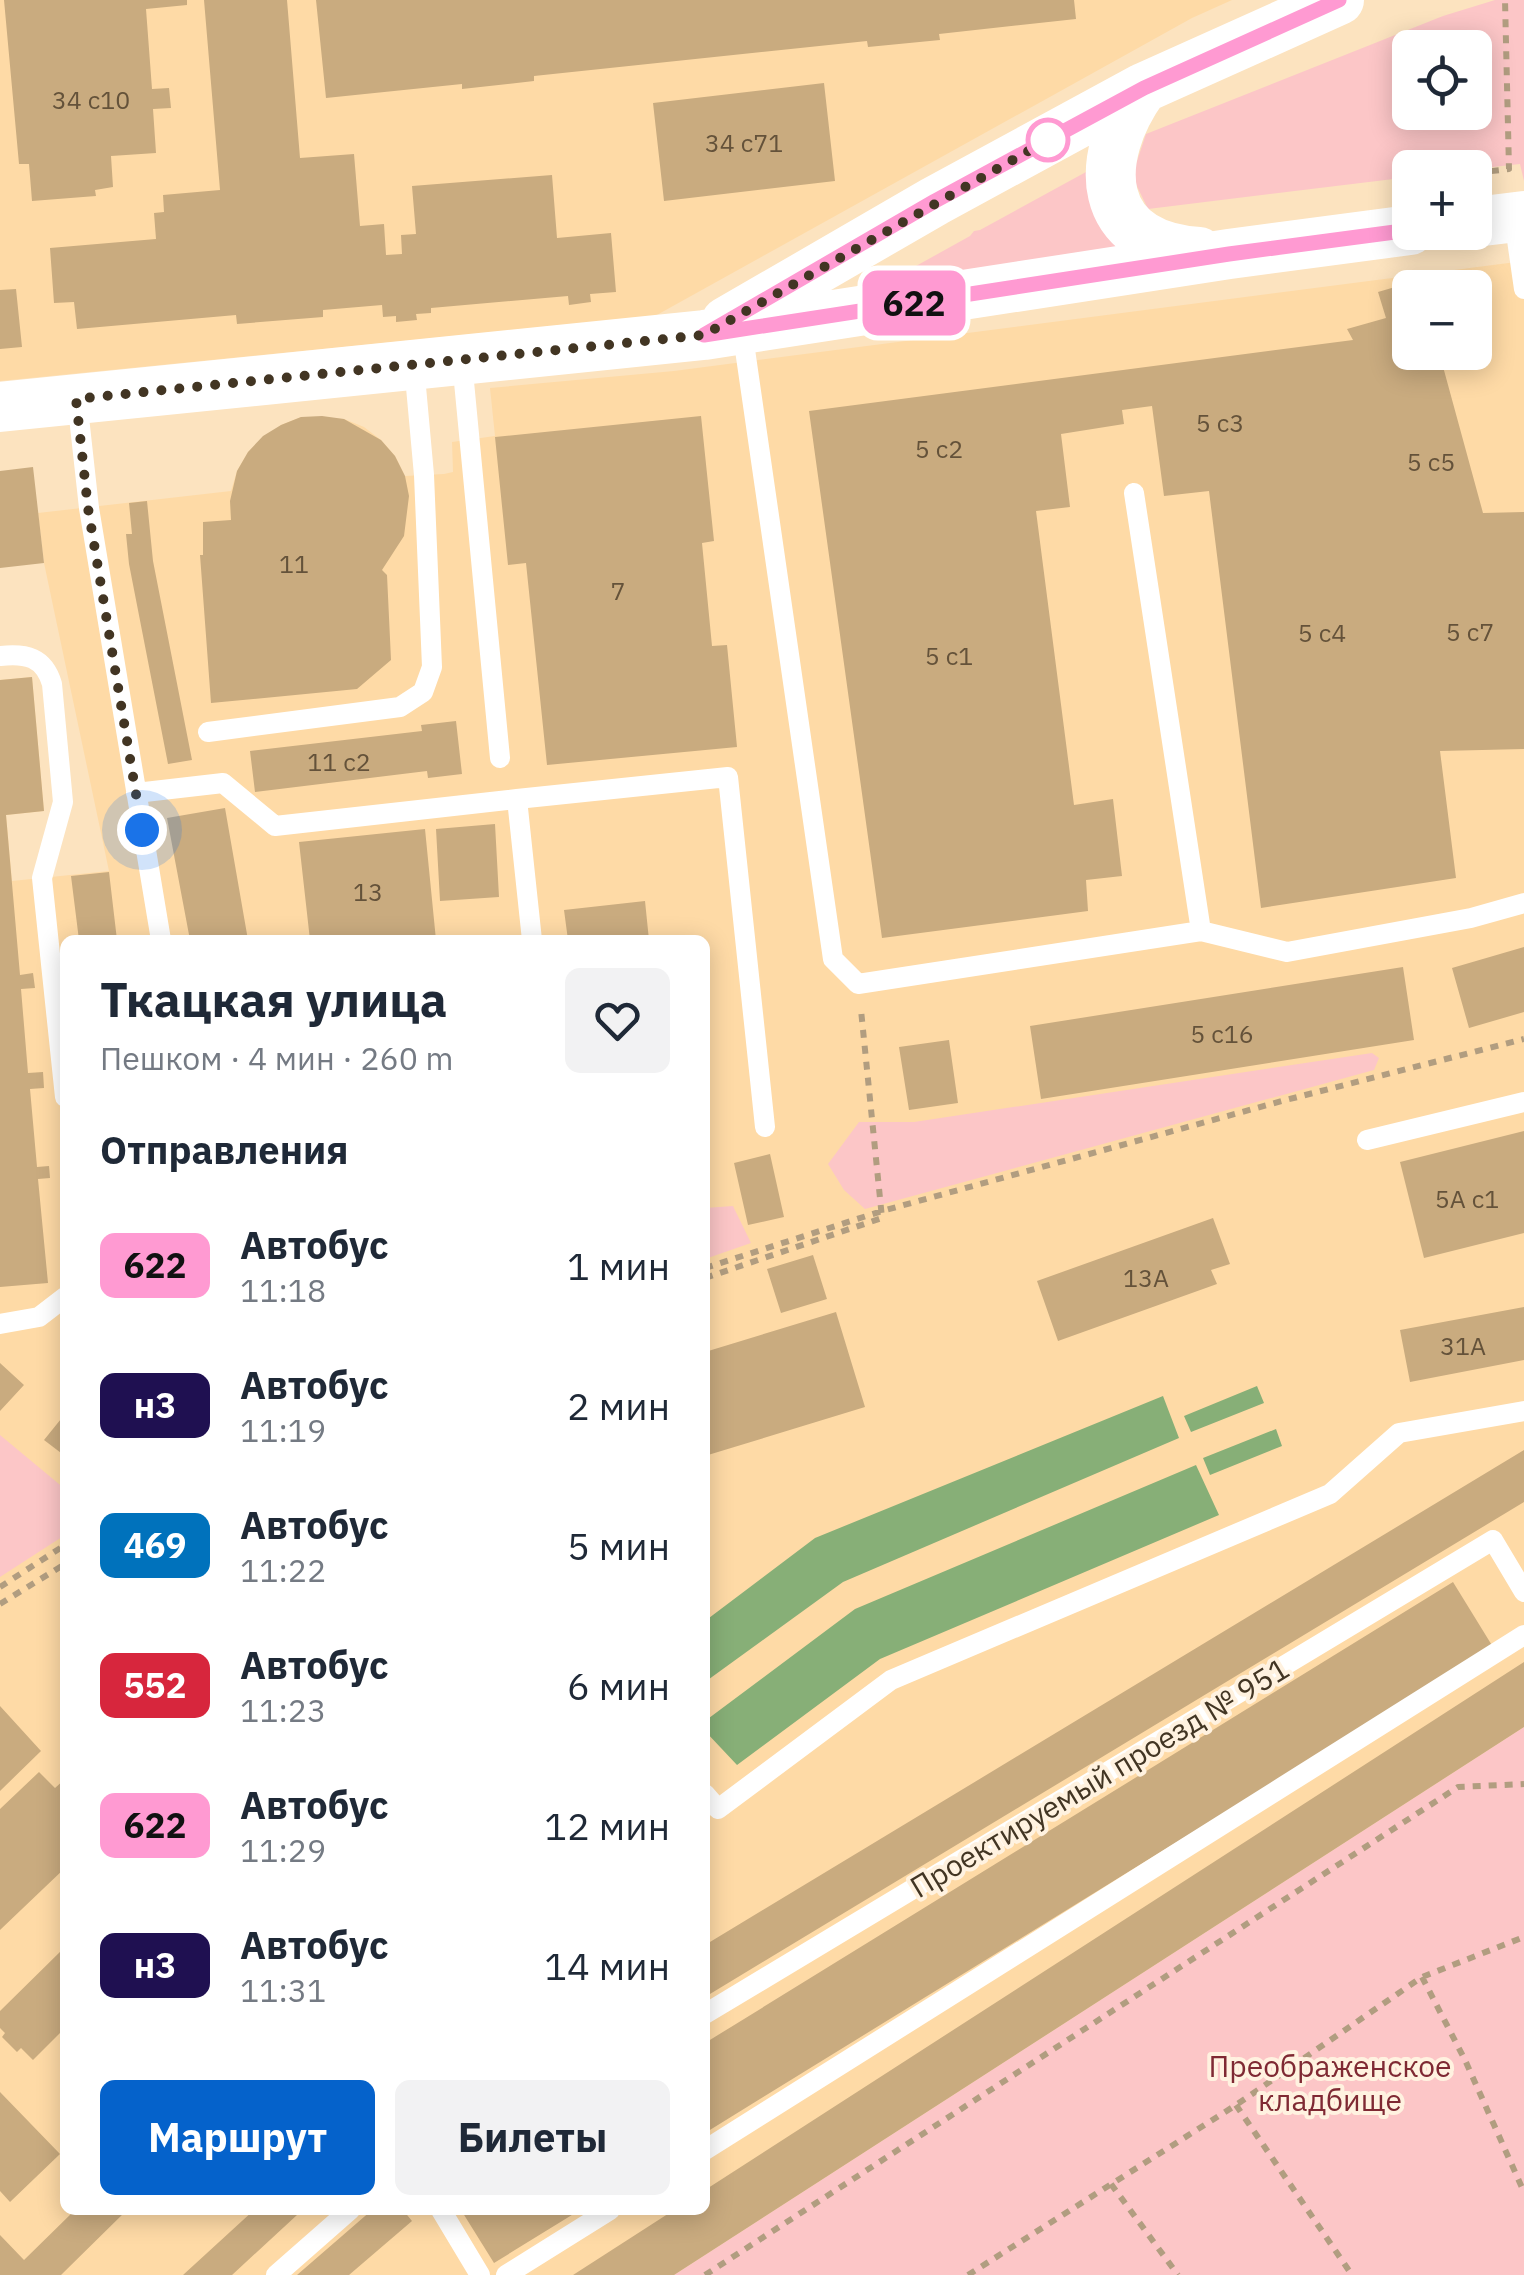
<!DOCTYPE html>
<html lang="ru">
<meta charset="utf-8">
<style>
body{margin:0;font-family:"IBM Plex Sans",sans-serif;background:#f2f2f3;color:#1f2937;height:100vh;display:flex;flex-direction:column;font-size:38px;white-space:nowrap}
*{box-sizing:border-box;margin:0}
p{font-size:32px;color:#747a83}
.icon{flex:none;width:55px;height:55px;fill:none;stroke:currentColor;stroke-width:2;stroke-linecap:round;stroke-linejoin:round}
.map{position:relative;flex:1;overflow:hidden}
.panel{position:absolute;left:60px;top:935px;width:650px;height:1280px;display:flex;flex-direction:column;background:#fff;border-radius:15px;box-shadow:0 5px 25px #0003}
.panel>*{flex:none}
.badge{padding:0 20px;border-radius:15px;font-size:35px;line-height:65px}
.tools{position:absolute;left:1392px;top:30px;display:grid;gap:20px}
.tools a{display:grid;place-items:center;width:100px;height:100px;border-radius:15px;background:#fff;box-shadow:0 5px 25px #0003;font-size:50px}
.you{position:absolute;width:50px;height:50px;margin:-25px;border:8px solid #fff;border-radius:50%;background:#1a73e8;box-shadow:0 0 0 15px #1a73e833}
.map>.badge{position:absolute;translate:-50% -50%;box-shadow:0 0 0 5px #fff}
h2{padding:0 40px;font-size:38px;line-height:90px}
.round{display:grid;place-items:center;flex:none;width:105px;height:105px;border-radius:15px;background:#f2f2f3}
.head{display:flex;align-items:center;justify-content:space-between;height:170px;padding:0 40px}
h1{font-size:48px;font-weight:700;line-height:75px}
.cta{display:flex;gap:20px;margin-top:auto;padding:20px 40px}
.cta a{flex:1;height:115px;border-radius:15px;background:#0562cb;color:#fff;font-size:40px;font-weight:700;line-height:115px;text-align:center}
.cta a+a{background:#f2f2f3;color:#1f2937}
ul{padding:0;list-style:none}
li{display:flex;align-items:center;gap:30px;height:140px;padding:0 40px}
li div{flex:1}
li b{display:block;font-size:38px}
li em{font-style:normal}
li .badge{min-width:110px;font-weight:700;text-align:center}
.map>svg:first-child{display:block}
.built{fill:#fedaa6;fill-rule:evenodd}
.green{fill:#fcc6c7;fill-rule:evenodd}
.water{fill:#87af77}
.building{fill:#c9ab7f}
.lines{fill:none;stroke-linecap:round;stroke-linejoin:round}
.path{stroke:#b19d80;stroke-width:6;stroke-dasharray:8 8;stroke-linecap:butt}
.service{stroke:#fff;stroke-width:20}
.tertiary{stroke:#fff;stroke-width:50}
.line-casing{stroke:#fff;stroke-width:22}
.line{stroke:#ff9ad2;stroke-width:15}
.walk{stroke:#423523;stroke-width:10;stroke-dasharray:0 18}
.stop-dot{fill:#fff;stroke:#ff9ad2;stroke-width:5}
.labels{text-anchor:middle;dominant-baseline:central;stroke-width:8;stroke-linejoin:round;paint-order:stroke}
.number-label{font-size:25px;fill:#64523a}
.street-label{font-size:30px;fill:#423523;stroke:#fff2e0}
.park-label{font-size:30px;fill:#7f2933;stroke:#fff2e0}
</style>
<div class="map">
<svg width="1524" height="2275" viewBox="0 0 1524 2275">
<rect width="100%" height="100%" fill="#fce3bf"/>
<path class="built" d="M0 0H1232L1192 18 655 316 0 381Z
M1524 261V1727L674 2275H0V680L32 677 44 811 6 815 12 881 109 871 44 563 38 513 231 491 237 471 248 452 281 425 301 417 344 419 364 427 381 440 395 456 405 476 444 474 453 472 452 442 495 436 490 388 674 371ZM1410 288H1475V352H1410ZM65 940H705V2210H65Z"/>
<path class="green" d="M1495 0H1524V181L1520 164 1475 169 1410 168V177L1148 209 1132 176 1146 134 1443 16ZM1410 48H1475V112H1410Z
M1086 172C1088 212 1100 223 1127 251L880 286 970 236 974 231 980 230Z
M1372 1053 1379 1058 1374 1070 865 1209 844 1190 828 1164 859 1122H914Z
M733 1206 751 1243 705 1259V1208Z
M0 1435 65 1489V1535L0 1577Z
M1524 1727V2275H674Z"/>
<path class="water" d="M1257 1386 1264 1403 1191 1432 1184 1416Z
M1163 1396 1179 1438 843 1582 705 1682V1621L815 1538Z
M1276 1429 1282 1446 1210 1475 1203 1458Z
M1196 1465 1219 1515 880 1659 737 1765 705 1731V1721L855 1609Z"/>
<path class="building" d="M4 0H187V5L146 9 152 89 169 88 171 108 153 109 156 153 111 156 113 187 95 190 96 196 32 201 29 164H19Z
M204 0H287L300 158 354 154 360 226 384 224 386 255 402 254 401 235 416 234 412 186 552 175 557 238 611 233 616 292 590 294 591 302 569 305 568 296 431 308V313L416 314 417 320 396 322V316L383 317 382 305 323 310V317L237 324 236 315 77 329 74 302 54 303 50 248 156 239 154 213 164 212 163 195 220 190Z
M316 0H1074L1076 19 939 34 940 40 868 47 867 41 534 76V81L462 89V84L326 98Z
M824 83 835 181 664 201 653 103Z
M1419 280 1421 288H1410V352H1439L1483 513 1524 512V749L1440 751 1456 878 1261 908 1209 491 1164 496 1152 406 1122 410 1124 424 1061 434 1070 507 1036 511 1074 805 1113 799 1122 876 1086 880 1088 911 882 938 809 411 1353 340 1347 329 1386 318 1378 292Z
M16 289 22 347 0 349V290Z
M322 416 344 419 381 440 395 456 405 476 409 496 404 536 382 570 387 575 391 660 357 689 211 703 200 555H203V522L231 520 230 501 237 471 248 452 263 436 281 425 301 417Z
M701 416 714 541 702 543 712 646 727 645 737 747 547 765 526 563 508 565 495 437Z
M33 467 44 563 0 568V471Z
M147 501 153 561 192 760 168 764 129 564 126 534H132L129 503Z
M32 677 44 811 6 815 20 975 33 973 35 988 21 989 28 1073 43 1072 44 1088 30 1089 37 1167 49 1166 50 1178 38 1179 48 1283 0 1287V680Z
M456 721 462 774 428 778 427 771 255 792 250 751 422 731 421 725Z
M225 808 248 940H190L167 818Z
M495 824 499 897 440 901 436 829Z
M425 829 436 940H310L299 842Z
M109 872 117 940H79L71 876Z
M645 901 649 940H568L564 910Z
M1524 947V1012L1469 1028 1452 968Z
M1403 967 1414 1040 1041 1099 1030 1026Z
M949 1040 958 1103 909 1110 899 1047Z
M1524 1131V1233L1424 1258 1400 1162Z
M770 1154 784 1217 748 1225 734 1163Z
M1213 1218 1230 1264 1211 1270 1217 1284 1058 1341 1037 1281Z
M813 1255 827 1299 781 1313 767 1269Z
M1524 1307V1360L1410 1382 1400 1330Z
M836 1312 865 1407 708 1455 705 1445V1352Z
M0 1363 24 1385 0 1411Z
M65 1414V1456L44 1440Z
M1524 1450V1502L705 1997V1945Z
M1453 1582 1493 1647 705 2133V2043Z
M1524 1662V1727L674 2275H573L674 2210H705V2190Z
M0 1706 41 1751 0 1791Z
M39 1772 55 1788 65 1779V1868L0 1930V1809Z
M65 1947V2028L33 2060 21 2048 17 2052 2 2037 5 2033 0 2028V2011Z
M0 2092 60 2154 10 2202 0 2191Z
M75 2210H127L61 2275H0V2235L24 2260Z
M254 2210H292L297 2215 232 2275H183Z
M372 2210H403L412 2221 349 2275H297Z
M461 2210H580L494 2263Z"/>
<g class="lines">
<path class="path" d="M1475 173 1509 169 1505 0
M705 1268 882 1211 1282 1101 1524 1039
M705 1278 882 1218 861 1010
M0 1587 65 1545
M0 1604 65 1564
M1422 1977 1465 2060 1524 2192
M1236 2105 1352 2275
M1111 2184 1178 2275
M705 2275 1458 1787 1524 1784
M968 2275 1236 2105 1422 1977 1524 1937"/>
<path class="service" d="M1514 219 1524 289
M742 329 833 959 858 984 1201 931 1134 493
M462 361 500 758
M77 399 89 508 161 940
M0 656C26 653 44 657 52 684L63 802 42 878 65 1097
M208 732 400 707 423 692 432 667 424 475 414 365
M136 793 223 783 275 826 517 799
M1201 931 1287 952 1471 918 1524 903
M532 940 517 799 728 777 765 1127
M1367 1140 1524 1102
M0 1324 39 1317 65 1297
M705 1794 718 1809 891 1680 1330 1494 1399 1433 1524 1411
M705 2014 1493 1540 1524 1592
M705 2150 1524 1635
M441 2210 480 2275
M276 2275 350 2210
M506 2275 610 2210"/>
<path class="tertiary" d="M1143 88C1092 159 1095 245 1199 252
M1475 222 1524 216
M726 322 935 201 1143 88 1339 0
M0 407 704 335 1229 254 1410 230"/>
</g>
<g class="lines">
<defs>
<path id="line" d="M1339 0 1144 88 935 201 704 335 1229 254 1410 230"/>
</defs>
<use href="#line" class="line-casing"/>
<use href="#line" class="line"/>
<path class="walk" d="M142 830 88 508 76 399 704 335 1048 140"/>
</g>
<circle class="stop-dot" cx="1048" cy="140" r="20"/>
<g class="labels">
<g class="number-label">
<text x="91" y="99">34 с10</text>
<text x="744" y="142">34 с71</text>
<text x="1220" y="422">5 с3</text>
<text x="939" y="448">5 с2</text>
<text x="1431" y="461">5 с5</text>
<text x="294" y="563">11</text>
<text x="618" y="590">7</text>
<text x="1470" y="631">5 с7</text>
<text x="1322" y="632">5 с4</text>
<text x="949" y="655">5 с1</text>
<text x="339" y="761">11 с2</text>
<text x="368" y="891">13</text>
<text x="1222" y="1033">5 с16</text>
<text x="1467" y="1198">5А с1</text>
<text x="1146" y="1277">13А</text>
<text x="1463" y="1345">31А</text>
</g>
<g class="street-label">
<text transform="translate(1099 1777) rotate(-31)">Проектируемый проезд № 951</text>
</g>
<g class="park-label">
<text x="1330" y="2065">Преображенское<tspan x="1330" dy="34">кладбище</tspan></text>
</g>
</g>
</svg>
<div class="tools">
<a><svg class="icon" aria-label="locate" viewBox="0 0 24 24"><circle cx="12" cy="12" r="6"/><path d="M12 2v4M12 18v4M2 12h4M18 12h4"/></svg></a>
<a>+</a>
<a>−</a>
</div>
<div class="you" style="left:142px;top:830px"></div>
<b class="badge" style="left:914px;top:303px;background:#ff9ad2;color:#111">622</b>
<section class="panel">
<div class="head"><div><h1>Ткацкая улица</h1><p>Пешком · 4 мин · 260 m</p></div><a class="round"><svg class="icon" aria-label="heart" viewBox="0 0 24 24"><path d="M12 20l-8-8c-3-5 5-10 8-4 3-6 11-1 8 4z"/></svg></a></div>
<h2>Отправления</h2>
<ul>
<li><span class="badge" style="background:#ff9ad2;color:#111">622</span><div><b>Автобус</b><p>11:18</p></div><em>1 мин</em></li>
<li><span class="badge" style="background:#1f1051;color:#fff">н3</span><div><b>Автобус</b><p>11:19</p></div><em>2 мин</em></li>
<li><span class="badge" style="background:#0072bc;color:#fff">469</span><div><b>Автобус</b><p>11:22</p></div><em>5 мин</em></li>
<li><span class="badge" style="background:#d7263d;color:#fff">552</span><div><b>Автобус</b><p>11:23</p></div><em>6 мин</em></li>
<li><span class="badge" style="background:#ff9ad2;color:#111">622</span><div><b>Автобус</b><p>11:29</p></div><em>12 мин</em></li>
<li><span class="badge" style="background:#1f1051;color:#fff">н3</span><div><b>Автобус</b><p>11:31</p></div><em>14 мин</em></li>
</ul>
<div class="cta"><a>Маршрут</a><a>Билеты</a></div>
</section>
</div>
